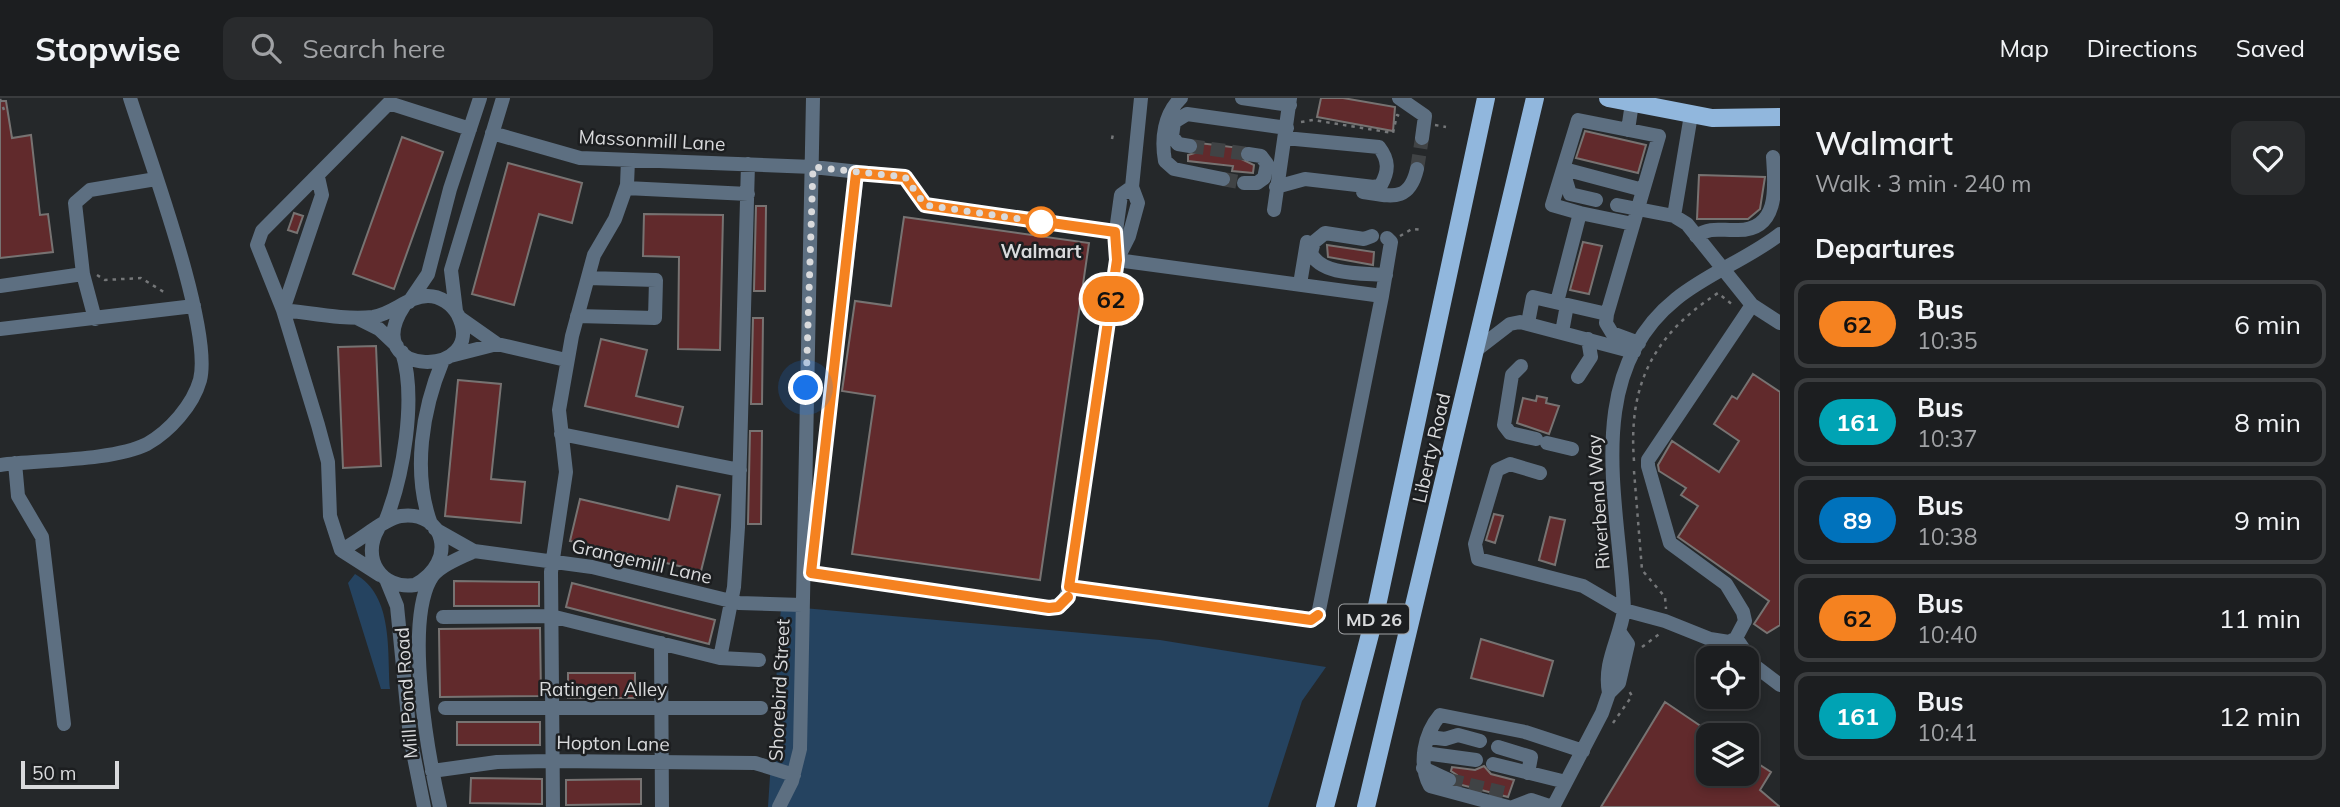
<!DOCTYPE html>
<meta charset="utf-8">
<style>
body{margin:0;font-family:Mulish,sans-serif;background:#292b2d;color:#f1f3f6;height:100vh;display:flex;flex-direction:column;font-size:26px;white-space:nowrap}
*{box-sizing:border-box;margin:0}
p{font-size:23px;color:#a0a2a5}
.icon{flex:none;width:38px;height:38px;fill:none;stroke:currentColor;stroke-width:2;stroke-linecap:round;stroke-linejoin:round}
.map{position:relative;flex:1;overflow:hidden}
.panel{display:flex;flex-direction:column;background:#1c1e20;width:560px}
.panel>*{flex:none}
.badge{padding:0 14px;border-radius:23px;font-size:24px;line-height:46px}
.tools{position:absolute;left:1696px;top:548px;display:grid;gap:14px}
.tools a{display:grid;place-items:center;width:63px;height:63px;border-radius:14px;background:#1c1e20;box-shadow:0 4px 10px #0003,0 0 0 2px #3a3c3e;font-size:35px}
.scale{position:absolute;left:21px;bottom:18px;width:98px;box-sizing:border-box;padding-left:7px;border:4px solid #d9dadc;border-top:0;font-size:19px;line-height:24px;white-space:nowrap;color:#d9dadc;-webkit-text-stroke:5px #1c1e20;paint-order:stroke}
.you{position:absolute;width:35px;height:35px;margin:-18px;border:5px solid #fff;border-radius:50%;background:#1a73e8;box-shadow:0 0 0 10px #1a73e833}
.map>.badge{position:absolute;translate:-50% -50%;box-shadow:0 0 0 4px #fff}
h2{padding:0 35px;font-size:26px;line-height:63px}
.round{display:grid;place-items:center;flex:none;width:74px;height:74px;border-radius:14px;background:#292b2d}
.head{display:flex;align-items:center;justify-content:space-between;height:119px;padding:0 35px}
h1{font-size:33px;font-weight:600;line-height:52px}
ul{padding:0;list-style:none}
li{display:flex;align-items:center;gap:21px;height:88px;margin:0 14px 10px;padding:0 21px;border:4px solid #3a3c3e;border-radius:14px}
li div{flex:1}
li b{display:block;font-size:26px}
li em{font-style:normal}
li .badge{min-width:77px;font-weight:700;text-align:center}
header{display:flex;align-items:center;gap:42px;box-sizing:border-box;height:98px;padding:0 35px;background:#1c1e20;border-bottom:2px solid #3a3c3e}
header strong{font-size:33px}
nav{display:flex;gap:38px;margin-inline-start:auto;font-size:24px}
.search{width:490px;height:63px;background:#292b2d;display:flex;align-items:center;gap:18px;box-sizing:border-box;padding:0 24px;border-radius:14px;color:#a0a2a5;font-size:26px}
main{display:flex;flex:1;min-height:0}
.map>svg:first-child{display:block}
.green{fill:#254360}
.building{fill:#612a2c;stroke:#777372;stroke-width:2}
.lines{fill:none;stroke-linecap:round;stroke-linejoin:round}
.minor-tunnel{stroke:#404345;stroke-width:14;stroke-dasharray:14 7;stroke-linecap:butt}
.path{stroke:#757779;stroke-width:2.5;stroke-dasharray:3.5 5;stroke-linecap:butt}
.minor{stroke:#5d6f81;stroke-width:14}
.major{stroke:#91b7dd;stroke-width:18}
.line-casing{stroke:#fff;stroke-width:16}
.line{stroke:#f58220;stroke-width:10}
.walk{stroke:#d9dadc;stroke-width:7;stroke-dasharray:0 12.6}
.stop-dot{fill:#fff;stroke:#f58220;stroke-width:3.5}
.labels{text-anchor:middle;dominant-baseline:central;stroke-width:5;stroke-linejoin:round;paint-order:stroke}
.shield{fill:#1c1e20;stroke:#a0a2a4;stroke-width:2}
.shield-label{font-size:18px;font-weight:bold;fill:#d9dadc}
.street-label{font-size:19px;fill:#d9dadc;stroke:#1c1e20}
.stop-label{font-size:19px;font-weight:bold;fill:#d9dadc;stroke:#1c1e20}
</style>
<header>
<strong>Stopwise</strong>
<div class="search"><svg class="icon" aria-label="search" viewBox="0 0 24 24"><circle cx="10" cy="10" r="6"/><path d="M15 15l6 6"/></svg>Search here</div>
<nav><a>Map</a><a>Directions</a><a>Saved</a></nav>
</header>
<main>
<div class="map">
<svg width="1780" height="709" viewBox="0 0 1780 709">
<rect width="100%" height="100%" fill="#25282a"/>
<path class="green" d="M355 476C394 498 387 554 390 591H381L348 485Z
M781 508 1160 542 1326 569 1302 603 1268 709H768Z"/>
<path class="building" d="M1321 0H1343L1395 9 1393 33 1317 19Z
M0 3H6L12 40 31 37 40 117 48 116 53 154 0 160Z
M1585 33 1646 47 1638 75 1576 60Z
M402 39 443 54 394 191 353 176Z
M1199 45 1240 50 1239 60 1254 67 1253 75 1232 73 1233 68 1188 63V57L1198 54Z
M508 65 582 85 572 125 539 116 514 207 472 196Z
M1699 77 1765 79 1760 111 1748 121H1697Z
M756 108H766L765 193H754Z
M294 115 303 118 297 135 288 132Z
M644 116 723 117 720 252 678 251 679 159 643 158Z
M904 119 1089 145 1040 482 852 456 875 298 842 293 855 203 891 208Z
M1583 144 1602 148 1589 196 1570 192Z
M1327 147 1374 154 1373 167 1328 159Z
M753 220H763L762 306H751Z
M601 241 647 252 636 298 683 309 678 329 585 308Z
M376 248 381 368 343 370 338 249Z
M1753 276 1780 294V527L1767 535 1754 526 1769 503 1678 439 1698 408 1681 397 1686 390 1659 373 1658 367 1672 343 1719 374 1739 343 1714 326 1732 298 1737 301Z
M458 282 501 286 491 381 525 384 521 425 445 418Z
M1537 298 1547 300 1546 305 1559 308 1549 336 1517 325 1523 300 1536 303Z
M750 333H762L761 426H748Z
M677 388 720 397 701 473 570 443 580 401 669 422Z
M1494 416 1503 418 1495 445 1486 442Z
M1550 419 1565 422 1555 467 1539 462Z
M454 483 539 484V508H454Z
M572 485 715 522 709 546 566 509Z
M540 530 541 598 440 599 439 531Z
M1481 541 1553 563 1543 598 1471 580Z
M568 575H635V600H568Z
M1665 604 1708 633V676H1746V658L1771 674 1760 692 1780 709H1601Z
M457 624H540V647H457Z
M1484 668 1491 676 1514 682 1508 699 1458 686 1457 677 1451 673 1452 669 1475 672Z
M471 680 542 681V706L470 705Z
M641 681V706L566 707V682Z"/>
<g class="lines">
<path class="minor-tunnel" d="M1190 48 1248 56
M1417 71 1422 40
M1223 81 1244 85
M1449 682 1509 696"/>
<path class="path" d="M0 1 4 12
M1301 24 1313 22 1393 35 1397 17 1402 19
M1435 27 1446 29
M1112 41 1113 36
M1400 138 1412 131 1423 132
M97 177 105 182 141 180 167 196
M1634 363C1628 287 1653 237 1718 195L1734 208
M1634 373 1642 472 1665 499 1666 511
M1642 549 1662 534
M1613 625 1632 598 1629 593"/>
<path class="minor" d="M1181 0C1164 16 1161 41 1165 63L1174 71 1223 81
M1242 0 1290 7
M1399 0 1425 18 1422 40
M1628 32 1632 5
M492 35 580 60 813 69 905 79 925 107 1116 134
M1190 48 1178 46 1172 38 1174 24 1187 16 1287 30
M1564 71 1643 92
M1564 76 1570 96 1596 102
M318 79 322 97 283 212C312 215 344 222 373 219 393 216 408 198 428 198 440 198 452 206 458 217 490 281 356 281 404 208
M1244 85H1257L1264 80 1267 66 1261 58 1248 56
M1276 89 1305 81 1374 89 1381 87C1389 73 1389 62 1379 49L1285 40
M626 90 748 96
M1363 94C1391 98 1409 105 1417 71
M1617 107 1674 118 1687 126 1752 207 1780 225
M1274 112 1290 0
M1674 118 1691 17
M1372 138 1364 141 1325 135 1314 144 1311 155C1321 178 1364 175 1386 177
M1696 138C1711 128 1722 133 1738 132 1780 132 1775 87 1773 59
M1115 140 1121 97 1132 89
M1117 162 1382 198 1318 517 1312 521 1069 489Z
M1117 162 1129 138 1138 105 1132 89 1141 0
M83 176 75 105 90 92 156 81
M1300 186 1307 144
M0 188 83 176 95 221
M1382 198 1391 144 1387 140
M409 204 428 176 450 91 480 0
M1557 204 1580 115 1633 126
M456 213 451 172 503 0
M1607 216 1606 225 1612 235 1639 245
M577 218 655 220 656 182 588 180
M357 220 379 231 397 248
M460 220 497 246 566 262
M1528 225 1533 199 1607 216 1659 38 1578 22 1552 107 1580 115
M0 231 194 208
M1562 234 1567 207
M1475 253 1510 226 1520 224 1634 254
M450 258 497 246
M1521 268 1512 277 1504 327 1510 335 1536 341
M1578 279 1591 259 1588 241
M561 336 740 372
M1547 345 1572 351
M15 365 18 398 42 439 64 626
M0 367C39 362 113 363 147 346 170 333 193 307 200 282 213 231 148 57 130 0
M1540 375 1510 366 1497 372 1475 446 1478 461 1583 488 1624 512 1665 523 1710 541 1729 544 1736 540 1745 523 1743 514 1726 486 1670 445 1648 368V362L1752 207
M385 424C403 380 417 300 402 254
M431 426C412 375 422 312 443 262
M435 431 474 453 592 469 739 505 802 507
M341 452C359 444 384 420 401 418 444 412 459 463 415 487 381 492 361 460 378 431
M804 474 1049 510 1064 505 1069 489
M811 475 857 75
M380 477 341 452 330 418 328 364 318 327 283 212 257 147 262 133 389 5 470 31
M386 481 397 508 410 639 424 709
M443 519 551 518 720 560 759 562
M1736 540 1755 568 1780 587
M661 545 662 709
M720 560 734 489 738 429 748 66
M1609 595C1603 564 1620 541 1624 512 1620 408 1580 278 1676 201 1708 175 1748 161 1780 136
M445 610H761
M1429 639 1445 641 1458 637 1480 643
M1498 649 1531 659 1528 675
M1424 655 1476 662
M1493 666 1566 684
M1423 670 1449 682
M432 673 497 664 552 663 755 665 794 677
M440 709C428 657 405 529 430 482 437 468 461 460 474 453
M553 709 551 474 566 374 559 312 572 238 594 157 615 121 627 87 628 62
M779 709 792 683 800 651 813 0
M1508 709 1430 688C1418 666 1424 636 1440 617L1525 634 1583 653
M1513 709 1531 702 1552 709
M1553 709 1602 615 1609 595 1619 585 1628 546 1621 536"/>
<path class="major" d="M1608 0 1712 20 1780 19
M1325 709 1375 517 1486 0
M1366 709 1535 0"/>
</g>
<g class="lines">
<defs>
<path id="line" d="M1068 499 1058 509 1049 510 811 475 856 75 905 79 925 107 1115 134 1117 162 1069 489 1311 522 1318 517"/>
</defs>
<use href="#line" class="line-casing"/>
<use href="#line" class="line"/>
<path class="walk" d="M806 290 813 69 905 79 925 107 1041 124"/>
</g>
<circle class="stop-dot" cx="1041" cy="124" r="14"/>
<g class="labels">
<rect class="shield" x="1339" y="506.5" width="70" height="29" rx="5"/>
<g class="shield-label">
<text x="1374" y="521">MD 26</text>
</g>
<g class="street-label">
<text transform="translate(652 42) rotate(3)">Massonmill Lane</text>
<text transform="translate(1431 350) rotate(-77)">Liberty Road</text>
<text transform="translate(1598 404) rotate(-94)">Riverbend Way</text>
<text transform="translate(642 463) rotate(13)">Grangemill Lane</text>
<text x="603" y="591">Ratingen Alley</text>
<text transform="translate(779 592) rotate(-87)">Shorebird Street</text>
<text transform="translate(406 595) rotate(-94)">Mill Pond Road</text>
<text transform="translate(613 645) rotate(1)">Hopton Lane</text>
</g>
<g class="stop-label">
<text x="1041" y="153">Walmart</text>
</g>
</g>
</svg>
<div class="tools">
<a><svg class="icon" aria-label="locate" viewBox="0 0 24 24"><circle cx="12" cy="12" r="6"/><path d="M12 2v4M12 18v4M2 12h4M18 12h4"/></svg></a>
<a><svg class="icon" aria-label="layers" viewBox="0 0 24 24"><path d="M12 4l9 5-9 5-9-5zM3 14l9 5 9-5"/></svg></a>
</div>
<div class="scale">50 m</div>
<div class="you" style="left:806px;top:290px"></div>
<b class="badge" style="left:1111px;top:201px;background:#f58220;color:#111">62</b>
</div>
<section class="panel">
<div class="head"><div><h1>Walmart</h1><p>Walk · 3 min · 240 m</p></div><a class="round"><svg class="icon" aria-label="heart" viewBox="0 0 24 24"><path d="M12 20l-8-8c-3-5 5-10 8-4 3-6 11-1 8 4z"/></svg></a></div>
<h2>Departures</h2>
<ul>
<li><span class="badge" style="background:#f58220;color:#111">62</span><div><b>Bus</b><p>10:35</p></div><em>6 min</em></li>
<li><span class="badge" style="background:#00a3b4;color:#fff">161</span><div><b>Bus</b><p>10:37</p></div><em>8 min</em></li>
<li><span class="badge" style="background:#0072bc;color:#fff">89</span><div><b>Bus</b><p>10:38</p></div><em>9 min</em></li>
<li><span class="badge" style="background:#f58220;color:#111">62</span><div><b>Bus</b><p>10:40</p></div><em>11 min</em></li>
<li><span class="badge" style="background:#00a3b4;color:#fff">161</span><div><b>Bus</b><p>10:41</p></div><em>12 min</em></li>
</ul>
</section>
</main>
